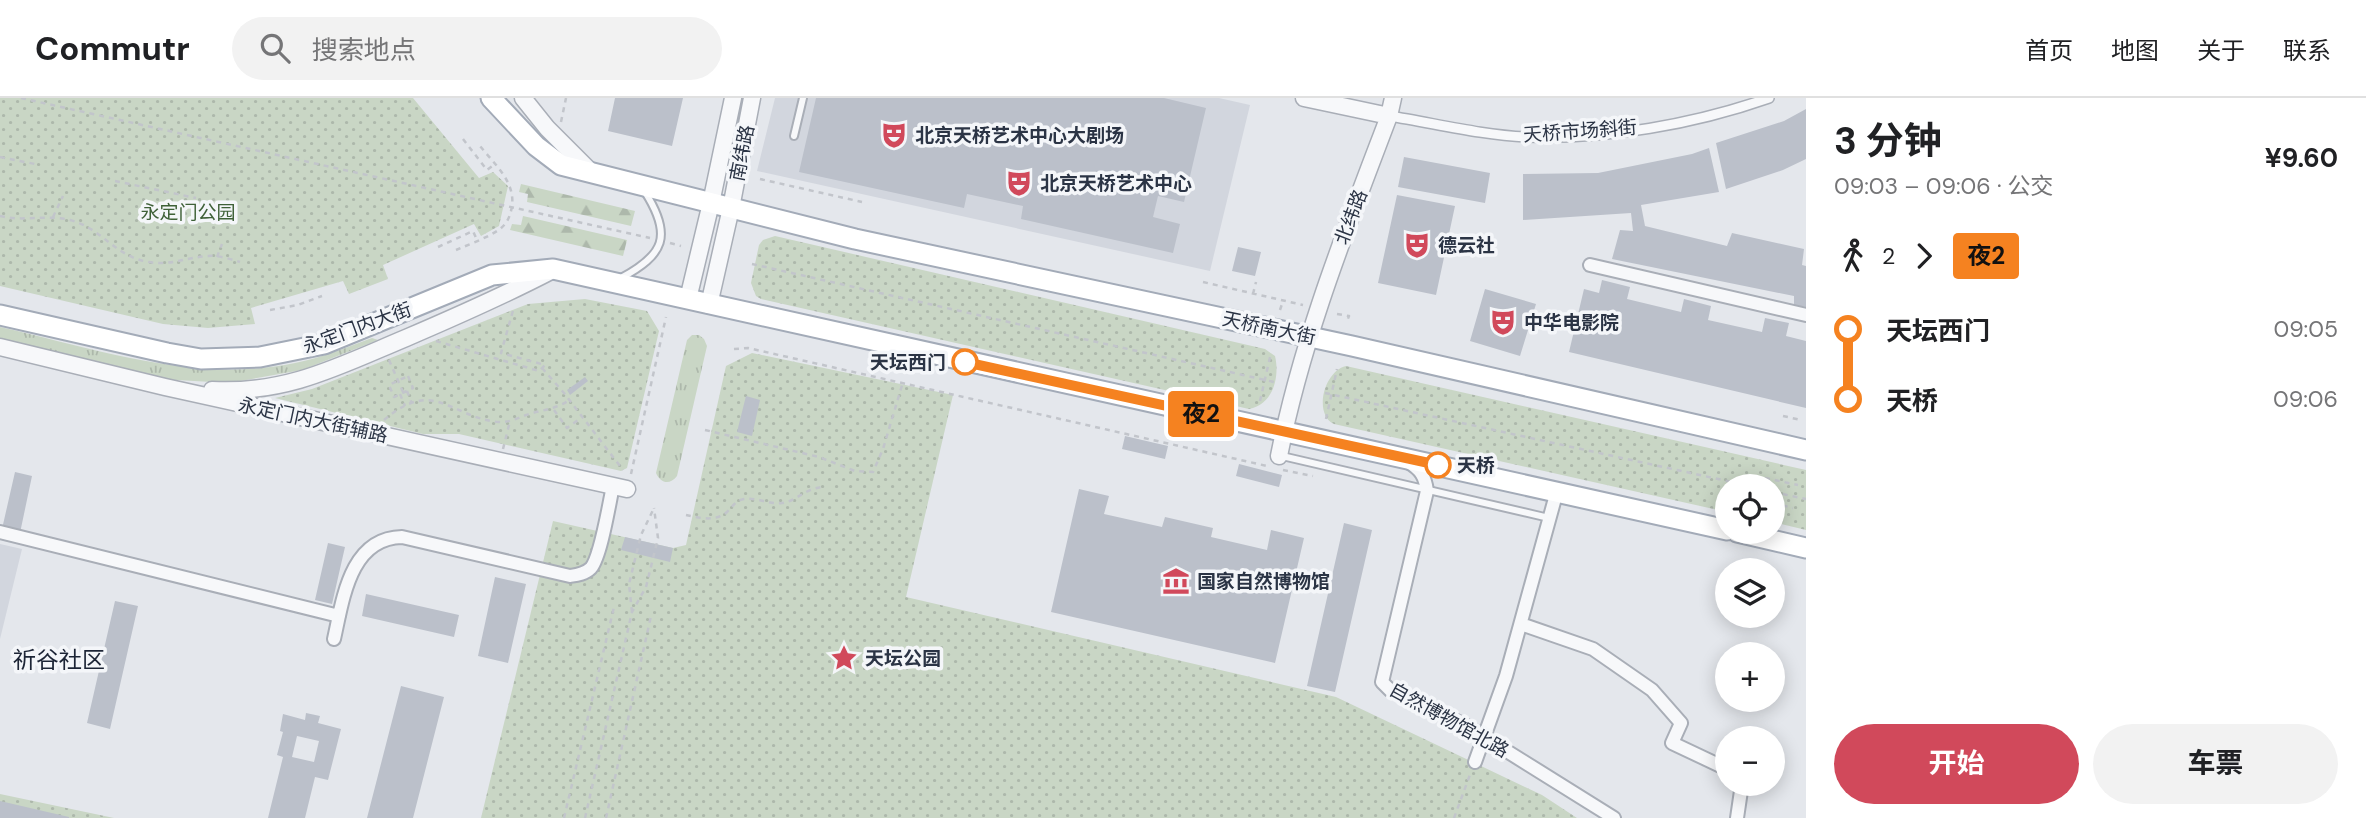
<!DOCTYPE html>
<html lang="zh">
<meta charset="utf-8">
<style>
body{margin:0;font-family:"DM Sans","Noto Sans SC",sans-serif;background:#f2f2f2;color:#202124;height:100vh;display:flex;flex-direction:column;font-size:26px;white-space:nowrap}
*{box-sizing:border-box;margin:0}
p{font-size:23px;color:#757577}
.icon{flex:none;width:38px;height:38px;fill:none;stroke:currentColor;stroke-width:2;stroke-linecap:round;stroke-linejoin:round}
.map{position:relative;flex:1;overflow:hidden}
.side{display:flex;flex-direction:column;background:#fff;width:560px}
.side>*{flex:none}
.badge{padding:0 14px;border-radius:5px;font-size:24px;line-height:46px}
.buttons{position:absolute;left:1715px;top:376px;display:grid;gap:14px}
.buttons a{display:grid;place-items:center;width:70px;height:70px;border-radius:50%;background:#fff;box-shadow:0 4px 18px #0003;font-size:35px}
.map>.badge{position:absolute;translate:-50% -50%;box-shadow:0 0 0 4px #fff}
.legs{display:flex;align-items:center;gap:10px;height:77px;padding:0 28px;font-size:23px}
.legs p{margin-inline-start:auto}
.head{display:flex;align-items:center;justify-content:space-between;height:119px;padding:0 28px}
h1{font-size:38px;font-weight:700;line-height:52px}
.cta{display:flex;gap:14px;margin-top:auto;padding:14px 28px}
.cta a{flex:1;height:80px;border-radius:42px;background:#d1495b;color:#fff;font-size:28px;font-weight:700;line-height:80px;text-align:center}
.cta a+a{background:#f2f2f2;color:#202124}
ul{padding:0 28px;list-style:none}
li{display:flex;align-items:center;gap:24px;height:70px;font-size:26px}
li i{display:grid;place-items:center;width:10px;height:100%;margin:0 9px;background:currentColor}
li i::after{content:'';width:18px;height:18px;margin:-9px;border:5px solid;border-radius:50%;background:#fff}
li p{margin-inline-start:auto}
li:first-child i{background:linear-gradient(#0000 50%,currentColor 0)}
li:last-child i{background:linear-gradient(currentColor 50%,#0000 0)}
header{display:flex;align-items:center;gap:42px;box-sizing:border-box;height:98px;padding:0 35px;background:#fff;border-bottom:2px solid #e0e0e0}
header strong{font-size:33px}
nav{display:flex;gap:38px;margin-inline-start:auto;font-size:24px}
.search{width:490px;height:63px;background:#f2f2f2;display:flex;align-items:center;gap:18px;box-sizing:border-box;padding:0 24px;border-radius:38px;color:#757577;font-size:26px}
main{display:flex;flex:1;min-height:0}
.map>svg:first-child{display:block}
.built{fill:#d2d6de}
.grass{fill:url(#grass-tufts)}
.forest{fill:url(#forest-firs)}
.park{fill:url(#park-dots)}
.building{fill:#bbc0ca;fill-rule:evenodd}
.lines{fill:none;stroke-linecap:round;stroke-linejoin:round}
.service-casing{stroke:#a9aeb7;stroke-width:10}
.pedestrian-casing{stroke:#a9aeb7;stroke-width:12}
.minor-casing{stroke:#a9aeb7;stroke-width:16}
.tertiary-casing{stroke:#a9aeb7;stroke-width:19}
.primary-casing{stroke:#a3abb8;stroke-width:23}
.path{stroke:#c2c5cb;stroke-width:2.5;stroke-dasharray:5 5;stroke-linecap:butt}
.service{stroke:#f7f8fa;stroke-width:6}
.pedestrian{stroke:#f7f8fa;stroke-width:9}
.minor{stroke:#f7f8fa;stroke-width:12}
.tertiary{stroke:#f7f8fa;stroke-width:16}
.primary{stroke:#fff;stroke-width:19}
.line-1-casing{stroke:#fff;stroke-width:16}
.line-1{stroke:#f58220;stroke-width:10}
.stop-1-dot{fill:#fff;stroke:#f58220;stroke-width:3.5}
.labels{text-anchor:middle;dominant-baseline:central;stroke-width:7;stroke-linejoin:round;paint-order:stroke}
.street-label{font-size:19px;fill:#2b3445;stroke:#f4f6f9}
.poi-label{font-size:19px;font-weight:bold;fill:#2b3445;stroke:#f4f6f9;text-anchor:start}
.park-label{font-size:19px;fill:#3f6138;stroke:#f4f6f9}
.stop-label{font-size:19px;font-weight:bold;fill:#2b3445;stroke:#f4f6f9;text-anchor:end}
.quarter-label{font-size:23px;fill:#1d2536;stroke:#f4f6f9}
</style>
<header>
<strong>Commutr</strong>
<div class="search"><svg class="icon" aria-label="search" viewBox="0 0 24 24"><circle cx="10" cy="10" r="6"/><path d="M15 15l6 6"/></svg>搜索地点</div>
<nav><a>首页</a><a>地图</a><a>关于</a><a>联系</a></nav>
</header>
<main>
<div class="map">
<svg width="1806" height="720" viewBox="0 0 1806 720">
<defs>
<pattern id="grass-tufts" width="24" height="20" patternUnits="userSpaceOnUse" patternTransform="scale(1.75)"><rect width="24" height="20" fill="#c9d6c5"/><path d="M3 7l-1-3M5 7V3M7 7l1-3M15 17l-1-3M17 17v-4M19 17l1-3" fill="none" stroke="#adb8ab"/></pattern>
<pattern id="forest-firs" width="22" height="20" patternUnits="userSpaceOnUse" patternTransform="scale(1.75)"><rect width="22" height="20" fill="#c9d6c5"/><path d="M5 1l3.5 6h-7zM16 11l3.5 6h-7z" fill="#adb8ab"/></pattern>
<pattern id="park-dots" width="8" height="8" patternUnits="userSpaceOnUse" patternTransform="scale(1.75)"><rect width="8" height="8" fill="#c9d6c5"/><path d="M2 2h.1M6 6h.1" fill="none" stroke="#adb8ab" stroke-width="1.8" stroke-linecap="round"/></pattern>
</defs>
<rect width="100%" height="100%" fill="#e4e7ec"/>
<path class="built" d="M775 0H1219L1250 7 1210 173 757 73Z
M0 446 22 451 0 541Z"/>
<path class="grass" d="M0 229C97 251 195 286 295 265 322 260 347 249 372 240L378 242 302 272 229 285 159 281 0 243Z
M692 237H699L704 241 707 248 677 378C670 387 661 386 656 375L687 242Z"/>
<path class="forest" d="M521 86 635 113 631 128 527 104 528 96 519 94Z
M523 118 627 142 623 158 510 132 512 126 521 127Z"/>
<path class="park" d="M0 0H413L479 80 493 74 508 88 499 128 481 138 474 126 383 167 388 181 349 196 343 183 251 210 255 226 208 230 163 226 0 188Z
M775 138 1265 251 1275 258C1280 279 1273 307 1249 311L761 201 756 198 751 185 759 147 763 142Z
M585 201 647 213 659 233 627 370 621 373 459 336H423L275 300 312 291 528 206Z
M752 255 953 297 906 499 1336 599 1542 697 1577 720H481L553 423 673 450 686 447 726 268Z
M1346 268 1806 372V432L1773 424V388H1727V414L1334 326C1313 316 1324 273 1346 268Z
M0 696 114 720H0Z"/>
<path class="building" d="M615 0H683L672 48 608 33Z
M816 0H1164L1206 10 1184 104 1158 98 1153 119 1180 126 1173 155 1021 121 1023 108 967 96 964 110 799 74Z
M1806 11V61L1783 72 1726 91 1716 45 1784 23Z
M1709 50 1719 94 1641 107 1645 128 1727 148 1732 135 1804 151 1802 167 1806 168V209L1794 207V198L1612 161 1620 132 1633 133 1631 115 1523 122V76L1598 75 1692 56Z
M1404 59 1490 75 1485 105 1398 89Z
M1397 97 1455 108 1436 197 1378 185Z
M1238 149 1261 154 1255 178 1232 173Z
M1602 182 1630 189 1627 201 1681 214 1684 201 1711 208 1708 222 1762 234 1765 220 1789 225 1786 238 1806 243V310L1569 254 1584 191 1599 195Z
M1485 191 1536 206 1520 258 1470 243Z
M585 279 588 283 570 297 567 292Z
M746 298 760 302 752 338 737 334Z
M1125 338 1168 348 1165 361 1122 351Z
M1239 366 1282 377 1279 389 1236 378Z
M15 374 32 378 20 435 2 431Z
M1079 391 1109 398 1104 416 1162 429 1165 419 1213 430 1211 439 1267 452 1271 432 1304 440 1275 565 1051 514Z
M1344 425 1372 432 1335 594 1307 588Z
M625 439 673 450 670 464 621 452Z
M328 445 345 449 332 506 315 502Z
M495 479 526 486 508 565 478 558Z
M366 496 459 517 454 539 362 518Z
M115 503 138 508 110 631 87 625Z
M401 588 444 599 413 720H367Z
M306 615 320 618 318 625 341 631 328 682 315 679 305 720H268L283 659 277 657 283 634 280 633 283 616 305 622ZM297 638 319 643 314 664 292 659Z
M0 703 69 719V720H0Z"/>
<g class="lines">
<defs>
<path id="service" d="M794 38 803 0
M621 180C664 157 673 138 645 94
M1282 358 1549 420"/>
<path id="pedestrian" d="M1389 18C1434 25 1481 37 1527 39 1605 42 1695 26 1769 0"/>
<path id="minor" d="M1590 167 1806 217
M1408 364C1421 372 1425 378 1427 393L1382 584 1390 592 1465 627 1614 720
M0 434 339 518
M1521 526 1593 551 1652 592 1681 625 1672 645 1727 671
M334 541C343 501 350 440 402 439L570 478C577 477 585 476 591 470 601 458 609 406 613 388
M1475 664 1506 578 1557 393
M1737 720 1742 686"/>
<path id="tertiary" d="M523 0 547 30 592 75
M1304 0 1389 18
M688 201 711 105 733 0
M709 207 731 110 752 0
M0 249 165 289 627 391
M212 292C287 296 339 268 406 240 455 219 503 198 551 173
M1279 358C1302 241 1347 129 1389 18L1393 0"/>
<path id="primary" d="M491 0 536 48 561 67 855 141 1352 248 1806 352
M0 217 167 255 201 261 260 259 324 246 492 177 553 171 1727 432
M1737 434 1806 450"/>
</defs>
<use href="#service" class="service-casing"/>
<use href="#pedestrian" class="pedestrian-casing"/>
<use href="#minor" class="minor-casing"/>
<use href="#tertiary" class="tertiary-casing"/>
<use href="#primary" class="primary-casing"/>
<path class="path" d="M21 0 650 140
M561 24 566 0
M463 41 487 72 495 66
M0 59 35 66
M760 81 862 104
M115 83 196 100
M0 118C23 124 47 116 70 122 102 130 115 159 149 164 170 168 188 159 208 158 218 157 230 161 240 164
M53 119 63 98
M670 145 681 148
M438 149 473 133 477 142
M456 152C470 146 487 140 500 131 506 126 509 121 511 113 518 86 496 68 480 48
M217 159 222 146
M752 166 1274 284
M1203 184 1303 207
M1253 196 1256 184
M270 212 298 207 322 198
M1280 212 1283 203
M1337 216 1349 218 1347 223
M436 243 539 273 545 267 501 255 514 209
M734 251 748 250 1267 368
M389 262 403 294
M542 270 564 295 623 372
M408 278 413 290 394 299 389 287Z
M407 293 412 306
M1325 295 1750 388
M400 296 405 308
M1260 303 1271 255
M554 312 567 330 582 319
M1783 318 1801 322
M1326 321 1337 271
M384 322C434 279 450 319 498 324 510 325 519 319 529 316 546 311 553 312 570 302
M705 332 819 359 855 373 873 374 883 351 903 284
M503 351 510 323
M1283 372 1313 378
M631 376 666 219
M1765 380 1798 387
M1773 394 1806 401
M1773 405 1793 410
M686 417C699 420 716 424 727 414 734 407 735 403 744 401 757 399 770 407 782 405 797 403 804 391 822 389
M632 514 629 486 641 437 654 410
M564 720 614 509
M585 720 632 514 646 489 658 440 654 410
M606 720 651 518
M1454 720 1471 674"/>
<use href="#service" class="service"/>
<use href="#pedestrian" class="pedestrian"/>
<use href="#minor" class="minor"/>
<use href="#tertiary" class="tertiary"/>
<use href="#primary" class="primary"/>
</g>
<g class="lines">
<defs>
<path id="line-1" d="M965 264 1438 367"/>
</defs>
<use href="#line-1" class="line-1-casing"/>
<use href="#line-1" class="line-1"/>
</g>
<defs>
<symbol id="theatre-bare" viewBox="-9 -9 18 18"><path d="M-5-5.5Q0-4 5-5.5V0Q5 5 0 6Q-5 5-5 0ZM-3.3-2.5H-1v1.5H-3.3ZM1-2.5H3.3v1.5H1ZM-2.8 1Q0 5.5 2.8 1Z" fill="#d1495b" stroke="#f4f6f9" stroke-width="2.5" paint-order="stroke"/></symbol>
<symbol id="museum-bare" viewBox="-9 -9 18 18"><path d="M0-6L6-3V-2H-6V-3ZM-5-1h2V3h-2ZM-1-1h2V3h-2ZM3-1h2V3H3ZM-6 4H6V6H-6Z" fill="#d1495b" stroke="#f4f6f9" stroke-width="2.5" paint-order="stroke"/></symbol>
<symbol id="sight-bare" viewBox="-9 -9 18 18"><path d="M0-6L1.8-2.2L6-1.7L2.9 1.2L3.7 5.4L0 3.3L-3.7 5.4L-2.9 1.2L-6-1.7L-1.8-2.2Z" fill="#d1495b" stroke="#f4f6f9" stroke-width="2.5" paint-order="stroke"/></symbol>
</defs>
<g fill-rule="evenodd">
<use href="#theatre-bare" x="875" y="18" width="38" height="38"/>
<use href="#theatre-bare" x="1000" y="66" width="38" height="38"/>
<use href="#theatre-bare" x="1398" y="128" width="38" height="38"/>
<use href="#theatre-bare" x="1484" y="205" width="38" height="38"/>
<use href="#museum-bare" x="1157" y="464" width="38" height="38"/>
<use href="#sight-bare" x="825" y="541" width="38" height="38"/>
</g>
<g class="stop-1-dot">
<circle cx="965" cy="264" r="12"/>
<circle cx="1438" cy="367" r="12"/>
</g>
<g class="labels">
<g class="street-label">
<text transform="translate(1580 33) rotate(-4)">天桥市场斜街</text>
<text transform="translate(742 55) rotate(-79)">南纬路</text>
<text transform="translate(1351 119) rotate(-69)">北纬路</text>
<text transform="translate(357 230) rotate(-20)">永定门内大街</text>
<text transform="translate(1269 230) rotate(12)">天桥南大街</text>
<text transform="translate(313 322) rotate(12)">永定门内大街辅路</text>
<text transform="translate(1449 622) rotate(29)">自然博物馆北路</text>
</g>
<g class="poi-label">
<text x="915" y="37">北京天桥艺术中心大剧场</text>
<text x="1040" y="85">北京天桥艺术中心</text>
<text x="1438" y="147">德云社</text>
<text x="1524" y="224">中华电影院</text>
<text x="1197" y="483">国家自然博物馆</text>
<text x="865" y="560">天坛公园</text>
</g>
<g class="park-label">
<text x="188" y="114">永定门公园</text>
</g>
<g class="stop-label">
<text x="946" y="264">天坛西门</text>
<text x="1457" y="367" text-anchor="start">天桥</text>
</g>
<g class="quarter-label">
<text x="59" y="562">祈谷社区</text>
</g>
</g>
</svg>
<div class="buttons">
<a><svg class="icon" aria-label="locate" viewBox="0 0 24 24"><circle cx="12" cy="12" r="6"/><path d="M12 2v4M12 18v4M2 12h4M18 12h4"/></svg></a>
<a><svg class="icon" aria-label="layers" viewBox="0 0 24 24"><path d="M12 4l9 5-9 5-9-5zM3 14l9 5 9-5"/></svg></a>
<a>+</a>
<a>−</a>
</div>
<b class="badge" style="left:1201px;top:316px;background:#f58220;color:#111">夜2</b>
</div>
<section class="side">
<div class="head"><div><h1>3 分钟</h1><p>09:03 – 09:06 · 公交</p></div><b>¥9.60</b></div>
<div class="legs"><svg class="icon" aria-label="walk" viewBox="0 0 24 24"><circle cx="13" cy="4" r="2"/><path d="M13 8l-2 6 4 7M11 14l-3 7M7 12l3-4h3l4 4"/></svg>2<svg class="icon" aria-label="forward" viewBox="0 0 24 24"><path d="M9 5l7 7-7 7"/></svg><b class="badge" style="background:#f58220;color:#111">夜2</b></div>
<ul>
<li><i style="color:#f58220"></i><b>天坛西门</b><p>09:05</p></li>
<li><i style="color:#f58220"></i><b>天桥</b><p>09:06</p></li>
</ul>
<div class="cta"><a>开始</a><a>车票</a></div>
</section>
</main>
